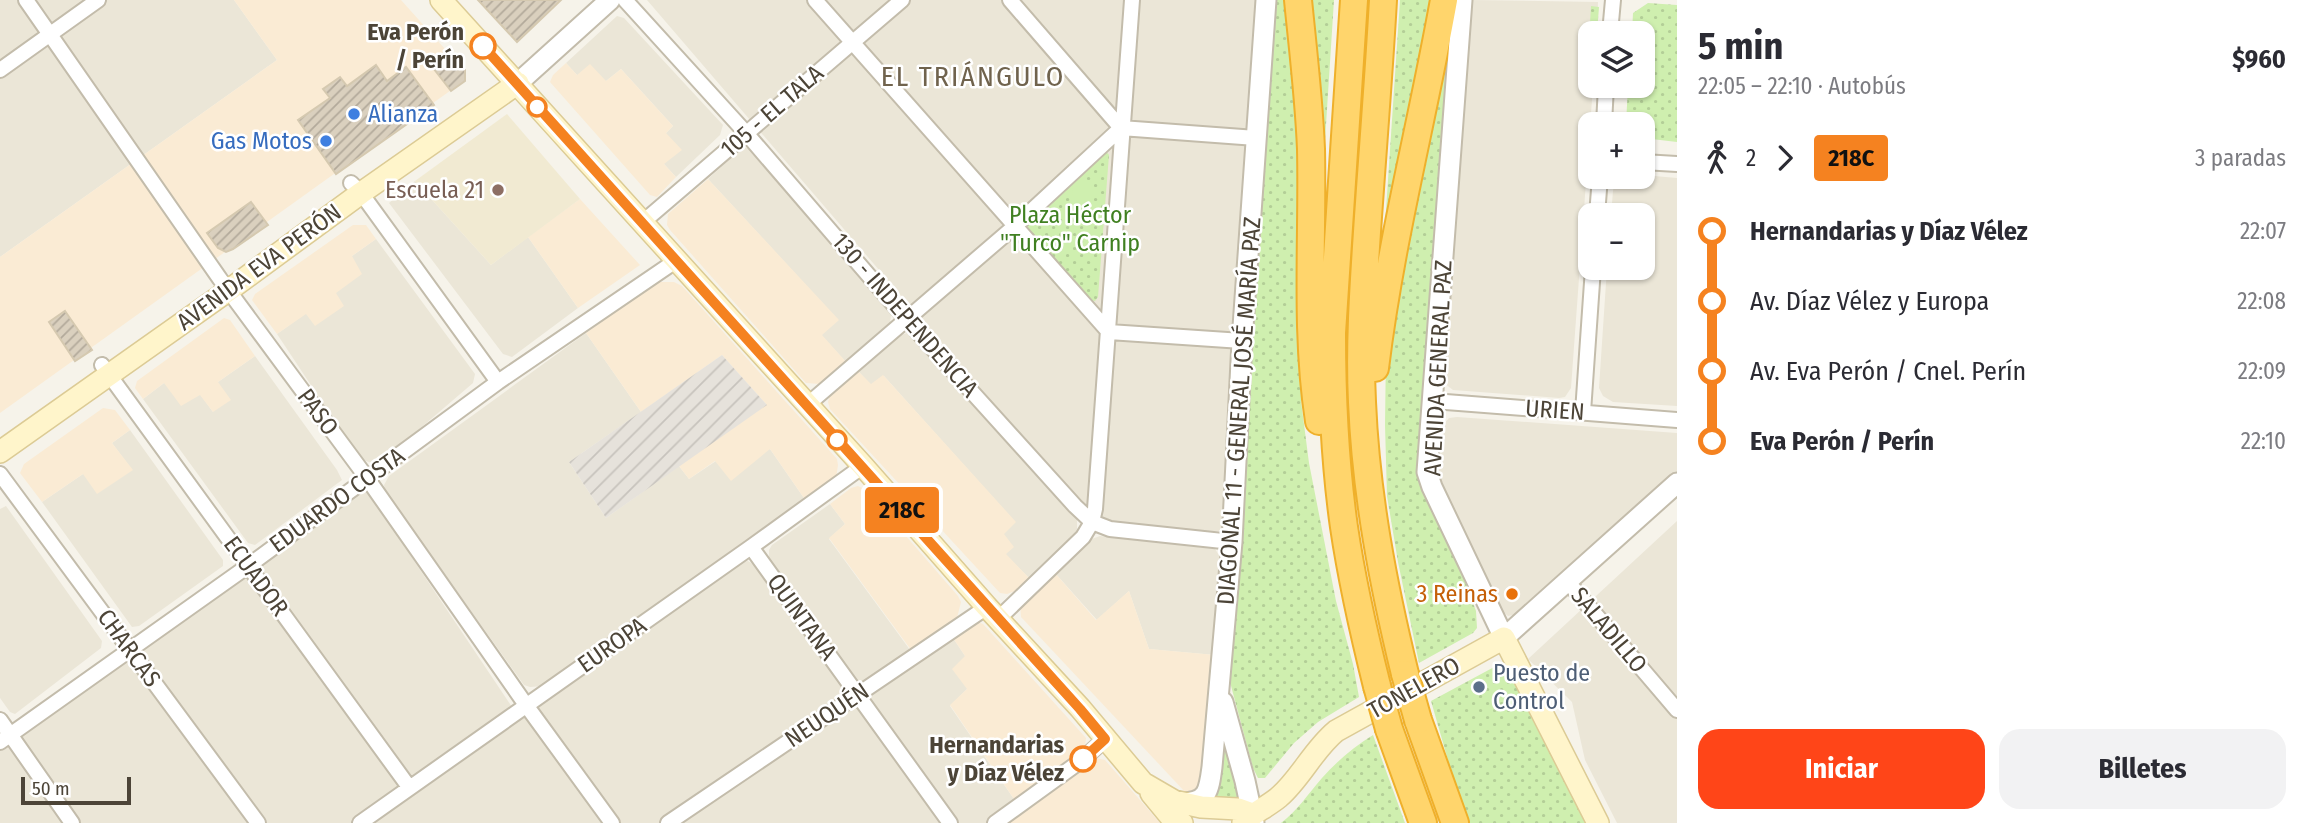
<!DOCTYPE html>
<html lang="es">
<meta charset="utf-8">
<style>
body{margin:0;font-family:"Fira Sans Condensed",sans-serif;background:#f2f2f3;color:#2b2b33;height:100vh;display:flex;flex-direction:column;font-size:26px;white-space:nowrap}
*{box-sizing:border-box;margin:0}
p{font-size:23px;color:#7c7c81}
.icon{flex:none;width:38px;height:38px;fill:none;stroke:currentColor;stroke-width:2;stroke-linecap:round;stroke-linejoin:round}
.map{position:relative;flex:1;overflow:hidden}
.panel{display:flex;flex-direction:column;background:#fff;width:630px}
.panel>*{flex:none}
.badge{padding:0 14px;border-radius:5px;font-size:24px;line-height:46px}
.tools{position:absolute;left:1578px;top:21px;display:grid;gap:14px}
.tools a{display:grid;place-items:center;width:77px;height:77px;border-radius:14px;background:#fff;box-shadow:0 2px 5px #0004;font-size:35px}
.scale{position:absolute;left:21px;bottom:18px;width:110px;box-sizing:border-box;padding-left:7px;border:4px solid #4c4437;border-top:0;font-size:19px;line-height:24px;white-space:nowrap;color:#4c4437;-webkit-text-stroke:5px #fff;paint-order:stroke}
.map>.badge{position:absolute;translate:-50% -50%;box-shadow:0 0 0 4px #fff}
.legs{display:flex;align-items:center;gap:10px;height:77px;padding:0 21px;font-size:23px}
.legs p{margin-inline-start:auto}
.headline{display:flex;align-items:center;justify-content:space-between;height:119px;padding:0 21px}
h1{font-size:38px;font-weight:700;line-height:52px}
.action{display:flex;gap:14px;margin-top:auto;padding:14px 21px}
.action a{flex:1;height:80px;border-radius:21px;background:#ff4518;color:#fff;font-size:28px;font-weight:700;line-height:80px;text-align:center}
.action a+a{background:#f2f2f3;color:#2b2b33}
ul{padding:0 21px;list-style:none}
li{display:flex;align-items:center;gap:24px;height:70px;font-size:26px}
li i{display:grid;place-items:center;width:10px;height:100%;margin:0 9px;background:currentColor}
li i::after{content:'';width:18px;height:18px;margin:-9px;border:5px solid;border-radius:50%;background:#fff}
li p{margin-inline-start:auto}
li:first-child i{background:linear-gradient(#0000 50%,currentColor 0)}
li:last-child i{background:linear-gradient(currentColor 50%,#0000 0)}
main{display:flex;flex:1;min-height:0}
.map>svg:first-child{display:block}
.residential{fill:#ebe6d7}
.commercial{fill:#faebd4}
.industrial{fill:url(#industrial-furrows)}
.education{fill:#f1ead2}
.grass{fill:url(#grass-dots)}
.garden{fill:#cfefaf}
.building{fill:url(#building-hatch);stroke:#d5c9b0;stroke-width:2}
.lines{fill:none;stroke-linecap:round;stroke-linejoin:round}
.minor-casing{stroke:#c3bcab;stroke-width:18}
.tertiary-casing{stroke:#c3bcab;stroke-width:23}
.secondary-casing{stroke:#dccb95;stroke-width:24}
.motorway-casing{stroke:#efb02b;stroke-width:30}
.minor{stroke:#fff;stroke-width:14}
.tertiary{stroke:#fff;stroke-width:19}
.secondary{stroke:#fff5cb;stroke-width:21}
.motorway{stroke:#ffd56c;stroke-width:26}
.motorway-bridge-casing{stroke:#efb02b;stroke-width:30;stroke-linecap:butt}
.motorway-bridge{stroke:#ffd56c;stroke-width:26}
.line-1-casing{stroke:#fff;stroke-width:16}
.line-1{stroke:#f58220;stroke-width:10}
.stop-1-dot{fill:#fff;stroke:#f58220;stroke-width:3.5}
.shop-dot{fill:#3f7fe0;stroke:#fff;stroke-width:2.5}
.education-dot{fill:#8d6e63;stroke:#fff;stroke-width:2.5}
.food-dot{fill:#e8710a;stroke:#fff;stroke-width:2.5}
.service-dot{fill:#5c6f8a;stroke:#fff;stroke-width:2.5}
.labels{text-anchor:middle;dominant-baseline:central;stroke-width:5;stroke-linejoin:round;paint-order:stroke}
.stop-label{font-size:24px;font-weight:bold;fill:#4c4437;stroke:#fff;text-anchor:end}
.street-label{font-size:24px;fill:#4c4437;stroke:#fff}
.shop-label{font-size:24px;fill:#366cbe;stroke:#fff;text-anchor:start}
.education-label{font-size:24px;fill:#785e54;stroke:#fff;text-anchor:end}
.park-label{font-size:24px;fill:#408021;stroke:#fff}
.food-label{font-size:24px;fill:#c56008;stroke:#fff;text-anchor:end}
.service-label{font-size:24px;fill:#4e5e75;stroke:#fff;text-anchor:start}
.quarter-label{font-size:28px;letter-spacing:2px;fill:#70634d;stroke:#fff}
</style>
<main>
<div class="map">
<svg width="1677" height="823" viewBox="0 0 1677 823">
<defs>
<pattern id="industrial-furrows" width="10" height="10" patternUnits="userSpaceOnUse" patternTransform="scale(1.75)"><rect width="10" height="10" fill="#e6e2db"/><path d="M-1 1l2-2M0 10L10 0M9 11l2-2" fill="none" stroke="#c7c3bd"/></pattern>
<pattern id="grass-dots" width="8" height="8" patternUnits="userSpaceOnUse" patternTransform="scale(1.75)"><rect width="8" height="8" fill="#cfefaf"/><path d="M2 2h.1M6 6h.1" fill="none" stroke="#b3ce97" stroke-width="1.8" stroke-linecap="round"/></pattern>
<pattern id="building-hatch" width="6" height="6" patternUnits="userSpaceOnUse" patternTransform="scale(1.75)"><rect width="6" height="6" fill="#dad0be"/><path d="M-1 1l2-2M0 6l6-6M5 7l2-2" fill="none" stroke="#b3aa9b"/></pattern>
</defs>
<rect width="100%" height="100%" fill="#f6f3ea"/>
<path class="residential" d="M0 0H234L277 60 0 257Z
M647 0H1257L1225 524 1219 531 1207 532 1113 524 1103 520 1075 498Z
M1471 0 1598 2 1597 33H1591V86H1593L1571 388 1565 397 1559 398 1453 390 1444 383Z
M617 16 624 18 723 125 720 135 676 177 664 164 666 133 673 126 621 69 606 81 577 75 566 63Z
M743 147 752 149 889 308 891 314 890 325 847 363 821 335 838 320 708 179Z
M1643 175 1677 178V406L1613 402 1603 396 1599 388 1607 268H1643V215H1611L1613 191 1614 184 1622 177H1643Z
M415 181 491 265 528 237 578 308 512 357 503 354 389 203Z
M376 239 475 374 473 383 382 461 375 464 360 459 277 334 306 313 343 306 335 293 352 256Z
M586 333 641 412 569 462 606 518 679 466 689 479 716 461 770 449 806 501 544 686 530 687 524 685 385 491 384 485 389 476Z
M907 333 913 336 1077 518V529L1075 535 1029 578 1005 554 1003 534 1015 522 884 376 871 385 859 372 901 335Z
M255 356 337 470 342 480 255 545 248 543 143 399 164 383 200 394 213 412 218 382Z
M1457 417 1677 433V472L1518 614 1508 616 1501 610 1439 476 1437 467 1441 427 1449 418Z
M130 430 223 560V566L139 626 132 627 42 502 83 474 132 470 112 443Z
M364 486 520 719 739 563 748 561 756 566 940 823H0V746Z
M830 504 845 524 829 539 913 654 867 683 854 680 772 563 769 557V550L772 545Z
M6 506 102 641 101 648 15 714 10 712 0 698V509Z
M1677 521V823H1617L1585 760 1572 702 1528 659Z
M1100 536 1215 549 1222 560 1215 655 1149 649 1129 591 1097 620 1055 573 1089 540Z
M951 635 965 656 967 689 950 706 1016 802 988 823H956L870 702 872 692Z"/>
<path class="commercial" d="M234 0H401L463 69 461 83 0 413V257L277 60Z
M566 63 577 75 590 64 606 81 621 69 673 126 666 133 682 150 664 164 676 177 657 197 650 195 550 82 553 75Z
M708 179 839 320 822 335 847 363 827 381 820 384 806 383 670 230 667 225 668 214Z
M580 199 640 265 578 308 528 237Z
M353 225H366L376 239 352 256 362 274 336 293 344 306 315 326 306 314 277 334 252 300 255 294Z
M657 282H674L682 286 837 459 838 465 836 478 806 501 770 449 731 481 715 461 689 479 679 466 766 404 722 355 641 412 586 333Z
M224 318 230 320 255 356 218 382 231 400 213 412 200 395 181 406 164 383 143 399 135 388 137 381Z
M859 372 871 384 883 375 1016 522 1004 534 1014 547 1006 554 1029 578 1015 591 1007 594 1000 593 830 409 828 402 830 395Z
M103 408 115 410 130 430 112 443 133 470 97 494 83 474 42 502 20 473 24 464Z
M858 486 866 490 958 596 961 602 956 622 914 654 829 538 845 524 830 504 851 488Z
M1055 573 1096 620 1129 591 1149 649 1215 655 1204 784 1191 794 1186 793 1021 617 1020 604Z
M975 621 983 624 1086 738 1085 748 1016 802 950 705 967 689 952 669 965 656 951 635Z
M1096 758 1105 760 1160 823H1004Z"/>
<path class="industrial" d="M722 355 767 405 606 518 569 462Z"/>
<path class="education" d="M507 114 580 199 491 265 415 181Z"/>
<path class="grass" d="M1277 0H1289L1299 75 1301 401 1309 463 1336 601 1353 664 1359 697 1318 722 1294 743 1265 778H1258L1253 768 1230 682 1229 645 1247 377Z
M1303 0H1334L1324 156Z
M1400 0H1438L1383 255Z
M1648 3 1677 5V142L1643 138V124H1626L1628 86H1643V33H1632L1633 13Z
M1591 6 1599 7 1597 33H1591V41L1589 40Z
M1452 16 1419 459 1476 611 1477 628 1473 633 1419 663 1398 562 1387 496 1385 425 1386 350Z
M1105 150 1109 155 1098 297 1095 301 1090 300 1024 228 1099 151Z
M1496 666 1505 669 1514 684 1519 682 1592 823H1470L1458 795 1431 701Z
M1222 730 1239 797 1216 798Z
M1373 735 1405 823H1281C1298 810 1308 794 1322 778 1337 761 1354 747 1373 735Z"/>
<path class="garden" d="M1072 184H1094V218H1073Z"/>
<path class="building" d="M478 0H561L517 42Z
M448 50 465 70V81L451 91 430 64Z
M376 65 387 81 406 67 434 105 336 174 298 120 330 98 323 89 340 77 347 86Z
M251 202 268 225 233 249 226 252 218 248 207 233Z
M65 311 92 350 75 361 49 322Z"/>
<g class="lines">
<defs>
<path id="minor" d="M26 0 220 279 367 478 526 705 612 823
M625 0 746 133 907 320 1075 506 1092 522 1110 529 1232 542
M815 0 1109 332 1242 341
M1010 0 1121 128 1256 138
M1610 33 1613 0
M0 70 98 0
M1604 124 1606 86
M1643 162 1677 164
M351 183 361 193 498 382
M1597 215 1600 177
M643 222 902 0
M102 365 409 787
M1433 401 1677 420
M806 406 1015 226 1121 128
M1583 412 1593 268
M0 474 258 823
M751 547 950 823
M1567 581 1677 710
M998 619 1083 537 1092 522 1095 509 1132 0
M0 720 72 823
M0 742 248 566 498 382 677 260
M360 823 751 547 863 466
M668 823 987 607
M995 823 1082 760 1105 739"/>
<path id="tertiary" d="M1462 0 1427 472 1432 487 1504 638 1677 483
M518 83 610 0
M1223 702 1245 781 1254 823
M1183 803C1208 802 1209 790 1212 767L1232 542 1242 341 1266 0"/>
<path id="secondary" d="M441 0 863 466 987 607 1080 708 1143 783 1174 801 1201 807 1238 809 1252 814
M0 452 229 290 361 193 518 83
M1151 793 1170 816 1182 823
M1243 822C1254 813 1268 806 1279 797 1301 778 1313 750 1336 731L1504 638 1598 823"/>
<path id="motorway" d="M1298 0C1303 50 1309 99 1311 149 1313 240 1305 330 1319 421
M1354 0 1332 333C1332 398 1335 463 1344 527 1352 581 1364 634 1377 686
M1383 0C1379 72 1373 145 1368 217 1364 278 1359 341 1362 402 1366 495 1383 584 1405 674
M1375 368C1390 244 1422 123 1444 0
M1418 720 1455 823
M1389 729 1423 823"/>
</defs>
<use href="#minor" class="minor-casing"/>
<use href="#tertiary" class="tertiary-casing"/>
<use href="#secondary" class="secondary-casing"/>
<use href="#motorway" class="motorway-casing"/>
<use href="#minor" class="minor"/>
<use href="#tertiary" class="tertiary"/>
<use href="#secondary" class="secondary"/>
<use href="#motorway" class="motorway"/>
<defs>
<path id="motorway-bridge" d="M1405 674 1418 720
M1377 686 1389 729"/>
</defs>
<use href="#motorway-bridge" class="motorway-bridge-casing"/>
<use href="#motorway-bridge" class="motorway-bridge"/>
</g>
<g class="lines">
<defs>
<path id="line-1" d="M483 46 1080 709 1105 739 1083 759"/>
</defs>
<use href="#line-1" class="line-1-casing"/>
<use href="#line-1" class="line-1"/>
</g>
<g class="stop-1-dot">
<circle cx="483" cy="46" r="12"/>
<circle cx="537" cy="107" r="9"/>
<circle cx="837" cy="440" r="9"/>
<circle cx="1083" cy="759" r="12"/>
</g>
<g class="shop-dot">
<circle cx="354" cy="114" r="7"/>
<circle cx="326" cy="141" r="7"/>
</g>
<circle class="education-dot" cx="498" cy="190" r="7"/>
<circle class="food-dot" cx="1512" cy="594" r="7"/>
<circle class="service-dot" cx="1479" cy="687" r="7"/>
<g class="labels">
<g class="stop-label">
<text x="464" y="32">Eva Perón<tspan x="464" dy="28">/ Perín</tspan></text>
<text x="1064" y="745">Hernandarias<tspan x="1064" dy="28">y Díaz Vélez</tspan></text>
</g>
<g class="street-label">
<text transform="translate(772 111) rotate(-41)">105 - EL TALA</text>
<text transform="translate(259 267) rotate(-36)">AVENIDA EVA PERÓN</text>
<text transform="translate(905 315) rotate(49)">130 - INDEPENDENCIA</text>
<text transform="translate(1438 368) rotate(-87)">AVENIDA GENERAL PAZ</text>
<text transform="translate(1555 410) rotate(4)">URIEN</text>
<text transform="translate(1239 411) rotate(-86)">DIAGONAL 11 - GENERAL JOSÉ MARÍA PAZ</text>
<text transform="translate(318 412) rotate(54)">PASO</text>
<text transform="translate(337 500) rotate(-36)">EDUARDO COSTA</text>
<text transform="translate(256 576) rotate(54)">ECUADOR</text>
<text transform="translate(802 617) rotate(54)">QUINTANA</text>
<text transform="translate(1609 630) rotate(50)">SALADILLO</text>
<text transform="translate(612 645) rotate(-35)">EUROPA</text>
<text transform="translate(129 648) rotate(54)">CHARCAS</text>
<text transform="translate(1414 688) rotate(-29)">TONELERO</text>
<text transform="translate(827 715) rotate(-34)">NEUQUÉN</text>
</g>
<g class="shop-label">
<text x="368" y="114">Alianza</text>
<text x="312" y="141" text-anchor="end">Gas Motos</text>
</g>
<g class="education-label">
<text x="484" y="190">Escuela 21</text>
</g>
<g class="park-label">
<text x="1070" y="215">Plaza Héctor<tspan x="1070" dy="28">"Turco" Carnip</tspan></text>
</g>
<g class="food-label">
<text x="1498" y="594">3 Reinas</text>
</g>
<g class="service-label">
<text x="1493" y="673">Puesto de<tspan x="1493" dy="28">Control</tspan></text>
</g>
<g class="quarter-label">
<text x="973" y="76">EL TRIÁNGULO</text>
</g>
</g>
</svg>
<div class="tools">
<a><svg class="icon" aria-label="layers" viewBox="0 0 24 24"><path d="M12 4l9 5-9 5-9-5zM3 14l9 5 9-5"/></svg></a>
<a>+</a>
<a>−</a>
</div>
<div class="scale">50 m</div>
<b class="badge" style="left:902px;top:510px;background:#f58220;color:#111">218C</b>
</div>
<section class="panel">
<div class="headline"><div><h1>5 min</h1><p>22:05 – 22:10 · Autobús</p></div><b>$960</b></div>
<div class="legs"><svg class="icon" aria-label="walk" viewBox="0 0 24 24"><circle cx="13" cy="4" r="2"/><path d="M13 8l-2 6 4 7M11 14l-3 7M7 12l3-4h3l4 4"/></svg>2<svg class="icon" aria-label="forward" viewBox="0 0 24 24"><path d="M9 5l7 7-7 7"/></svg><b class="badge" style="background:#f58220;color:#111">218C</b><p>3 paradas</p></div>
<ul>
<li><i style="color:#f58220"></i><b>Hernandarias y Díaz Vélez</b><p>22:07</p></li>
<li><i style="color:#f58220"></i><span>Av. Díaz Vélez y Europa</span><p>22:08</p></li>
<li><i style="color:#f58220"></i><span>Av. Eva Perón / Cnel. Perín</span><p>22:09</p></li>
<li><i style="color:#f58220"></i><b>Eva Perón / Perín</b><p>22:10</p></li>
</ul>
<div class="action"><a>Iniciar</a><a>Billetes</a></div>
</section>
</main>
